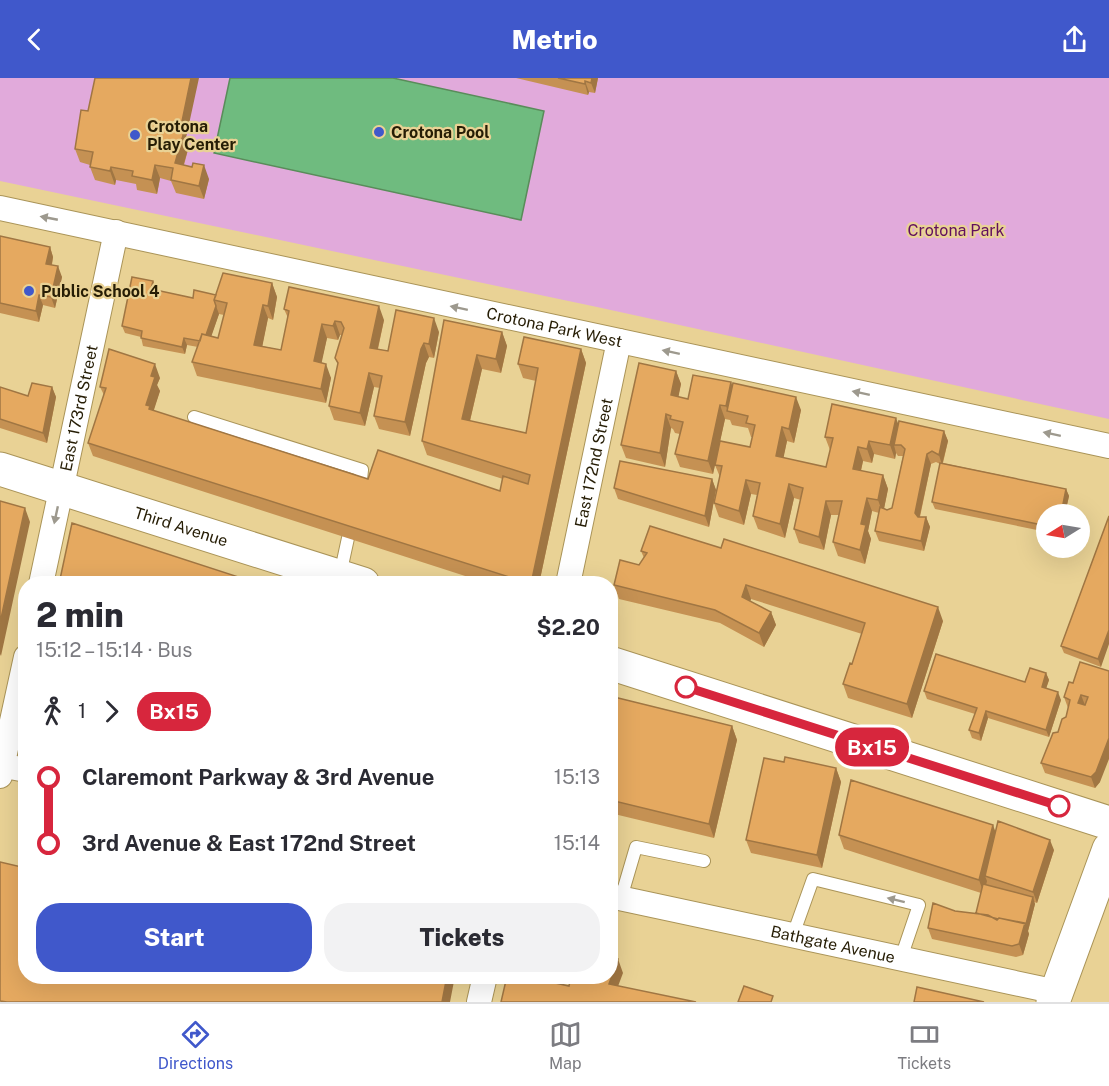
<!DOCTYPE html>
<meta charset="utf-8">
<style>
body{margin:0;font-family:"Public Sans",sans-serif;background:#f2f2f3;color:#2b2b33;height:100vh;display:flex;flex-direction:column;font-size:22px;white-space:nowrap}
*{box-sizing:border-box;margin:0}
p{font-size:20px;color:#7c7c81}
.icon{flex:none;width:33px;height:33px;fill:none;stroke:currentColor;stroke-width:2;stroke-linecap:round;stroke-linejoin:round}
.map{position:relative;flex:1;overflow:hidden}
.details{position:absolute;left:18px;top:498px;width:600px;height:408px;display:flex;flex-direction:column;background:#fff;border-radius:24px;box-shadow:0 6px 24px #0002}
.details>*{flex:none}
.badge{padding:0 12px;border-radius:20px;font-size:21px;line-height:39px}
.needle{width:39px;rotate:259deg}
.controls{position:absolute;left:1036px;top:426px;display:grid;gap:12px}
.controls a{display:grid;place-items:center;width:54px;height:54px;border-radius:50%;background:#fff;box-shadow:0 6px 24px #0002;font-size:30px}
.map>.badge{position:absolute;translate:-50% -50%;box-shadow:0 0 0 3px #fff}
.legs{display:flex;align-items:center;gap:9px;height:66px;padding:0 18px;font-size:20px}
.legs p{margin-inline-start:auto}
.head{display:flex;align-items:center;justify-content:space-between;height:102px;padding:0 18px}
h1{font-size:33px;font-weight:800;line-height:45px}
.button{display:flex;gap:12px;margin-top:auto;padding:12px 18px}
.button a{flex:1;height:69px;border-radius:24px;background:#4058cb;color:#fff;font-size:24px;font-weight:800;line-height:69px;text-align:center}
.button a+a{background:#f2f2f3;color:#2b2b33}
ul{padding:0 18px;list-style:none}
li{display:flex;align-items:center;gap:21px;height:66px;font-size:22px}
li i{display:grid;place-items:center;width:9px;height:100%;margin:0 8px;background:currentColor}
li i::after{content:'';width:15px;height:15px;margin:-8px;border:4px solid;border-radius:50%;background:#fff}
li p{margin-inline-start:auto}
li:first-child i{background:linear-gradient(#0000 50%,currentColor 0)}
li:last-child i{background:linear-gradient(currentColor 50%,#0000 0)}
header{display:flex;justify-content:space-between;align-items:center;height:78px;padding:0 18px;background:#4058cb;color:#fff;font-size:27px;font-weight:800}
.menu{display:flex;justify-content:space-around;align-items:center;height:84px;border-top:2px solid #e1e1e2;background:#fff;font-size:16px;color:#7c7c81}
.menu a{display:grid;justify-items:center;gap:3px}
.menu .active{color:#4058cb}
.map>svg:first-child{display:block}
.green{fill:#e1aadb}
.water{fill:#6fbb7f;stroke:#598c5a;stroke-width:1.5}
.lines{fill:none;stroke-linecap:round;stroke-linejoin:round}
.lane-casing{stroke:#aa9458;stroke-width:14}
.street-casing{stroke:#aa9458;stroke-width:26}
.secondary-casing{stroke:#aa9458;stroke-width:35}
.lane{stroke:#fff;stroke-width:12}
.street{stroke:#fff;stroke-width:24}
.secondary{stroke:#fff;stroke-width:33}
.wall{fill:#c59153;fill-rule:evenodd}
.shaded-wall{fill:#a07643}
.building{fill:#e5a960;stroke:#a07643;stroke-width:1.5;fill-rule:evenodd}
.oneway{fill:#9d998e}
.line-1-casing{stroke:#fff;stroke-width:14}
.line-1{stroke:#d7263d;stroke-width:9}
.poi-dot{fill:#4058cb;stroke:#e9d295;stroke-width:2}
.stop-1-dot{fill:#fff;stroke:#d7263d;stroke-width:3}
.labels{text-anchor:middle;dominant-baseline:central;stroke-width:4.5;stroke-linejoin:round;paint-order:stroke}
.poi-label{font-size:16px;font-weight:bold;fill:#261d05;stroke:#e9d295;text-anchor:start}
.park-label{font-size:16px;fill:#610f5e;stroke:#e9d295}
.street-label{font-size:16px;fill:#261d05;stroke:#e9d295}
</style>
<header><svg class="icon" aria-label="back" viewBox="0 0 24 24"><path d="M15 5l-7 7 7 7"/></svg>Metrio<svg class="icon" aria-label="share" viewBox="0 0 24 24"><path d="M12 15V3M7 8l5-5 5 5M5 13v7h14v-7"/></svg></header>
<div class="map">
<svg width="1109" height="924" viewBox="0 0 1109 924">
<rect width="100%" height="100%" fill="#e9d295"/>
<path class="green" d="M0 0H1109V341L597 229 0 103Z"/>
<path class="water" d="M230 0H393L544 33 521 142 214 75Z"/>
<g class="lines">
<defs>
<path id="lane" d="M194 339 362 392 360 411
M340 497 348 460
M621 820 636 769 704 783
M793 857 813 801 919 827 901 880"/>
<g id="street">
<path id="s1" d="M0 130 1109 368"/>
<path id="s2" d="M41 506 116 154"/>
<path id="s3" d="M568 506 619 263"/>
<path d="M0 687 26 692"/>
<path d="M0 698 26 579"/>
<path id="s4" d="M610 818 1057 914"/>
<path d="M479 924 485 898"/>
</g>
<g id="secondary">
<path id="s5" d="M0 391 363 506"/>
<path d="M610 585 1109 745"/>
<path d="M1053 924 1109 771"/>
</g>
</defs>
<use href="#lane" class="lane-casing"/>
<use href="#street" class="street-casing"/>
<use href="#secondary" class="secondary-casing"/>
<use href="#lane" class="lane"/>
<use href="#street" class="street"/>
<use href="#secondary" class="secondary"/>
</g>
<path class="wall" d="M516 0H598L595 15 589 14 588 17Z
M186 60 189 68 184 87 209 101 204 121 176 115 171 103 160 100 157 116 137 112 136 106 116 102 115 107 95 102 90 89V87L80 84 75 71Z
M0 158 50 169 53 179 52 187 62 199 55 230 43 227 39 244 0 235Z
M153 203 155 212 193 220 216 217 272 205 277 219 273 242 268 240 262 268 281 272 288 240 284 231 384 242 378 271 388 273 439 254 434 280 429 279 426 285 410 358 379 351 374 338 380 310 374 309 365 348 334 342 329 328 338 286 335 280 342 257H340L338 262 327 260 321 285 331 300 326 325 197 298 192 284 198 269 187 267 185 276 143 268 141 259 125 255 122 248ZM219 236 224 237 218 260 211 258Z
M444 242 502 254 507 268 501 295 482 291 470 343 526 355 536 303 523 300 518 286 581 271 586 285 539 506H490L93 378 88 365 104 317 100 309 160 300 157 307 160 313 153 333 368 401 500 413 503 401 427 377 422 363Z
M676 293 681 306 678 319 688 321 732 308 801 332 794 365 787 363 783 380 826 389 830 372 825 359 898 346 944 353 948 363 943 385 1066 411 1069 418 1065 436H1047V454L935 431 932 424 940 386 936 384 931 386 920 439H926L930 449 924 473 879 463 875 453 879 435 872 433 868 453 871 461 865 486 838 478 833 464 839 437H831L824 472 799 465 794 451 801 422 794 420 785 460 758 451 753 438 757 417 751 416 744 447 719 439 714 425 720 399 715 387 718 373 713 396 680 389 675 376 680 356 675 355 673 351 671 350 665 389 626 380 621 367ZM725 341 730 342 732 347 748 350 751 359H753L750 369 720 363ZM896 375 898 378H903L892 430 887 432 884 430 888 411 883 397 861 393 863 383 872 385 874 376 895 381Z
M0 309 28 318 52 309 56 319 47 365 0 350Z
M712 401 716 412 709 449 618 421 614 410Z
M1109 438 1101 589 1064 575 1061 568Z
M641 473 943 543 912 640 848 620 843 606 852 586 862 556 751 521 750 523 771 534 776 547 764 569 720 545 619 521 614 507 639 487 644 480Z
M1109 593 1100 704 1095 710 1045 695 1041 685 1066 639 1068 630 1064 619 1073 605Z
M1046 595 1049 602 1046 611 1061 622 1049 659 988 640 981 663 972 660 969 652 975 636 927 621 924 613 1025 604Z
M610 618 732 648 737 662 714 760 610 735Z
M784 684 836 690 841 704 822 790 751 775 746 762Z
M993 747 995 755 1054 772 1037 825 1034 824 1035 826 1028 853 1029 856 1023 877 1016 879 932 861 928 850 955 833 976 836 981 815 844 771 839 757Z"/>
<path class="shaded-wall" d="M191 0H199L186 60 189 68 180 99 175 85 180 53Z
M592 0H598L595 15 591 5Z
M585 3 589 14 588 17 585 6Z
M155 87 160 100 157 116 152 102Z
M204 87 209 101 204 121 199 108Z
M111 89 116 102 115 107 110 93Z
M50 169 53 179 50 196 46 186Z
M58 188 62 199 55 230 51 219Z
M153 203 156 210 154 218 151 211Z
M272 205 277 219 273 242 268 228Z
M39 217 43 227 39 244 36 233Z
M263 227 268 240 260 280 254 267Z
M216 228 219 236 207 271 204 264Z
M379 228 384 242 375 283 370 270Z
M434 240 439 254 434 280 429 266Z
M335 243 340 257 338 262 333 248Z
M322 246 327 260 319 297 314 283Z
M502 254 507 268 501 295 496 281Z
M184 260 187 267 185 276 182 269Z
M424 265 429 279 426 285 410 358 405 344 421 271Z
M581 271 586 285 539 506H531Z
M477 277 482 291 467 355 462 341Z
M155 286 160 300 157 307 160 313 153 335 146 327 151 298Z
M326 286 331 300 326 325 321 311Z
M676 293 681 306 676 331 671 317Z
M369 295 374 309 365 348 360 335Z
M731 304 736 318 728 333 726 328Z
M52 309 56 319 47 365 43 355Z
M796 319 801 332 794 365 789 351Z
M720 327 725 341 713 396 708 383Z
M666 336 671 350 665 389 660 375Z
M896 340 901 353 894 367 896 375 895 381 890 367Z
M782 349 787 363 781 392 776 378Z
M944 353 948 363 942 387 939 377Z
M869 363 874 376 872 385 867 371Z
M858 369 863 383 858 405 853 391Z
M927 376 931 386 918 446 915 435Z
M883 397 888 411 883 436 878 422Z
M712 401 716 412 709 449 705 438Z
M746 402 751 416 744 447 739 433Z
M789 406 794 420 785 460 780 446Z
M1066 411 1069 418 1065 436H1061Z
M867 420 872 433 868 453 871 461 865 486 860 472 861 446Z
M826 423 831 437 824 472 819 459Z
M25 430 30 444 1 578 0 576V545Z
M926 439 930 449 924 473 921 463Z
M746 507 751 521 747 533 742 519Z
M938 529 943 543 912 640 907 626Z
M771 534 776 547 764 569 759 555Z
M1109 552V566L1101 589 1098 581Z
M1046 595 1049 602 1044 616 1042 609Z
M1058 614 1061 622 1049 659 1046 652Z
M1081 617 1085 627 1078 625Z
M986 633 988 640 981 663 979 655Z
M732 648 737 662 714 760 709 746Z
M1109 660V681L1100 704 1095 710 1091 699Z
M836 690 841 704 822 790 817 777Z
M993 747 998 761 985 798 987 803 984 816 979 802Z
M1050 762 1054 772 1037 825 1033 814Z
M1033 819 1035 826 1028 853 1029 856 1023 877 1019 866Z
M618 881 623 895 614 919 609 906Z
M447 898H455L450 924H442Z"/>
<path class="building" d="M95 0H191L180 53 184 54 175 85 192 89 193 85 204 87 199 108 171 102 173 90 155 87 152 102 132 98 133 93 111 89 110 93 90 89 93 74 75 71 81 32 88 33Z
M558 0H592L591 5 585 3V6Z
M0 158 50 169 46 186 58 188 51 219 39 217 36 233 0 225Z
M223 195 272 205 268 228 263 227 254 267 281 272 289 233 284 231 289 209 379 228 370 270 388 273 396 232 434 240 429 266 424 265 421 271 405 344 374 338 382 298 369 295 360 335 329 328 338 285 335 280 344 250 341 244 335 243 333 248 322 246 314 283 326 286 321 311 192 284 202 256 218 260 227 225 214 222Z
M132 199 153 203 151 211 193 220 194 212 216 217 214 222 216 228 206 257 202 256 200 263 184 260 182 269 141 260 142 253 122 248Z
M444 242 502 254 496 281 477 277 462 341 526 355 538 290 518 286 524 259 581 271 531 506 88 365 106 310 100 309 109 271 155 286 151 298 155 299 146 327 150 328 149 331 368 401 378 372 500 413 503 398 528 406 530 397 422 363Z
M639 285 676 293 671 317 688 321 693 297 731 304 726 328 720 327 708 383 675 376 683 344 670 341 671 338 666 336 660 375 621 367Z
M32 305 52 309 43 355 0 341V309L28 318Z
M733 305 796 319 789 351 782 349 776 378 826 389 833 360 825 359 832 326 896 340 890 367 869 363 867 371 858 369 853 391 883 397 878 422 867 420 861 446 866 447 860 472 833 464 842 423H826L819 459 794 451 803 410 789 406 780 446 753 438 760 405 746 402 739 433 714 425 722 388 715 387 720 363 750 369 755 347 746 345 748 338 727 333Z
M899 343 944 353 939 377 932 373 927 376 915 435 918 439H926L921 463 875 453 880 429 887 432 892 430 905 371 901 367H894Z
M620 383 712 401 705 438 614 410Z
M940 385 1066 411 1061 436H1047V448L932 424Z
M0 423 25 430 0 545Z
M1109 438V552L1098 581 1061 568Z
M72 445 260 506H59Z
M650 448 721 470 724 461 938 529 907 626 843 606 850 585 852 586 865 545 746 507 742 519 771 534 759 555 715 532 614 507 620 482 639 487 647 475 641 473Z
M936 576 1025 604 1030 590 1046 595 1042 609 1058 614 1046 652 986 633 979 655 969 652 977 630 924 613Z
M1080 584 1109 593V660L1096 694 1091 699 1041 685 1053 655 1058 654 1062 641 1066 639 1070 622 1064 619 1069 604 1073 605ZM1081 617 1088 619 1085 627 1078 625Z
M610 618 732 648 709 746 610 722Z
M785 679 836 690 817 777 746 762 764 680 784 684Z
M851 702 993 747 979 802 839 757Z
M998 743 1050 762 1033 814 985 798Z
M0 784 26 790V898H447L442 924H7L0 923Z
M983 806 1033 819 1026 846 999 840 998 841 976 835Z
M933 825 955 833 988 837 997 842 999 840 1025 845 1019 866 1012 868 928 850Z
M610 878 618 881 609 906 696 924H501L507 898H524L569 908 571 898H610Z
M744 908 773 918 771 924H738Z
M917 909 984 924H914Z"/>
<defs><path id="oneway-solid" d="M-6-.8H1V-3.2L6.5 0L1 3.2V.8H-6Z" transform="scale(1.5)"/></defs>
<g class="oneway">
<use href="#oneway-solid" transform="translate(49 140) rotate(-169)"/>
<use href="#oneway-solid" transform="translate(459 230) rotate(-168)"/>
<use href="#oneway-solid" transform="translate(671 274) rotate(-168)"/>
<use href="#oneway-solid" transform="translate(861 315) rotate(-168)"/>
<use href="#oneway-solid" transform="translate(1052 356) rotate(-168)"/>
<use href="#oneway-solid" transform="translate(56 437) rotate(102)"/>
<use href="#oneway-solid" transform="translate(896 822) rotate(-166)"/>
</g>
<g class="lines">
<defs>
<path id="line-1" d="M686 609 1059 728"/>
</defs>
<use href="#line-1" class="line-1-casing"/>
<use href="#line-1" class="line-1"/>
</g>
<g class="poi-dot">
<circle cx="379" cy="54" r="6"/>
<circle cx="135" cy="57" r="6"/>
<circle cx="29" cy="213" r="6"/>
</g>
<g class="stop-1-dot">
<circle cx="686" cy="609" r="10"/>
<circle cx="1059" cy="728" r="10"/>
</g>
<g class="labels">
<g class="poi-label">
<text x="147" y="48">Crotona<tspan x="147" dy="18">Play Center</tspan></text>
<text x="391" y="54">Crotona Pool</text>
<text x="41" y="213">Public School 4</text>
</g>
<g class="park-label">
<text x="956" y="152">Crotona Park</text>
</g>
<g class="street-label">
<text stroke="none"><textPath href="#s1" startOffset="567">Crotona Park West</textPath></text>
<text stroke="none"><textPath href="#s2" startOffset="180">East 173rd Street</textPath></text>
<text stroke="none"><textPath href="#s3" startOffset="124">East 172nd Street</textPath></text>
<text stroke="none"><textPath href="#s5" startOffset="190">Third Avenue</textPath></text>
<text stroke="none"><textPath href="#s4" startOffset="228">Bathgate Avenue</textPath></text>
</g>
</g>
</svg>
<div class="controls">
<a><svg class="needle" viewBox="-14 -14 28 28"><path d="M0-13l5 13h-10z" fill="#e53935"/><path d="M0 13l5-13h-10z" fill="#7c7c81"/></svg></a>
</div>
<b class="badge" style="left:872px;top:669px;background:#d7263d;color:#fff">Bx15</b>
<section class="details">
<div class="head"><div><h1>2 min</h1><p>15:12 – 15:14 · Bus</p></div><b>$2.20</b></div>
<div class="legs"><svg class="icon" aria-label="walk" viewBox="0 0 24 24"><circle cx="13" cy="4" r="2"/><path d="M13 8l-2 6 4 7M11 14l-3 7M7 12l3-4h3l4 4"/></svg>1<svg class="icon" aria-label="forward" viewBox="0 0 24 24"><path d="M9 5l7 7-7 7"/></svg><b class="badge" style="background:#d7263d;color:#fff">Bx15</b></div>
<ul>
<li><i style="color:#d7263d"></i><b>Claremont Parkway &amp; 3rd Avenue</b><p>15:13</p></li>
<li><i style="color:#d7263d"></i><b>3rd Avenue &amp; East 172nd Street</b><p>15:14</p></li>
</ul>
<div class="button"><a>Start</a><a>Tickets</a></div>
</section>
</div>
<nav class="menu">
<a class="active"><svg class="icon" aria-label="directions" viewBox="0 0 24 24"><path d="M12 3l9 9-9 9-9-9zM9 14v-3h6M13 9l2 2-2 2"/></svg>Directions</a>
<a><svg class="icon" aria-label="map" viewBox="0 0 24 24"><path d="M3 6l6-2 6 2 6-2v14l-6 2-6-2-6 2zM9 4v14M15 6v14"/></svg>Map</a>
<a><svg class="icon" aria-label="tickets" viewBox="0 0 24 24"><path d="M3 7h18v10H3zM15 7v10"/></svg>Tickets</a>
</nav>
